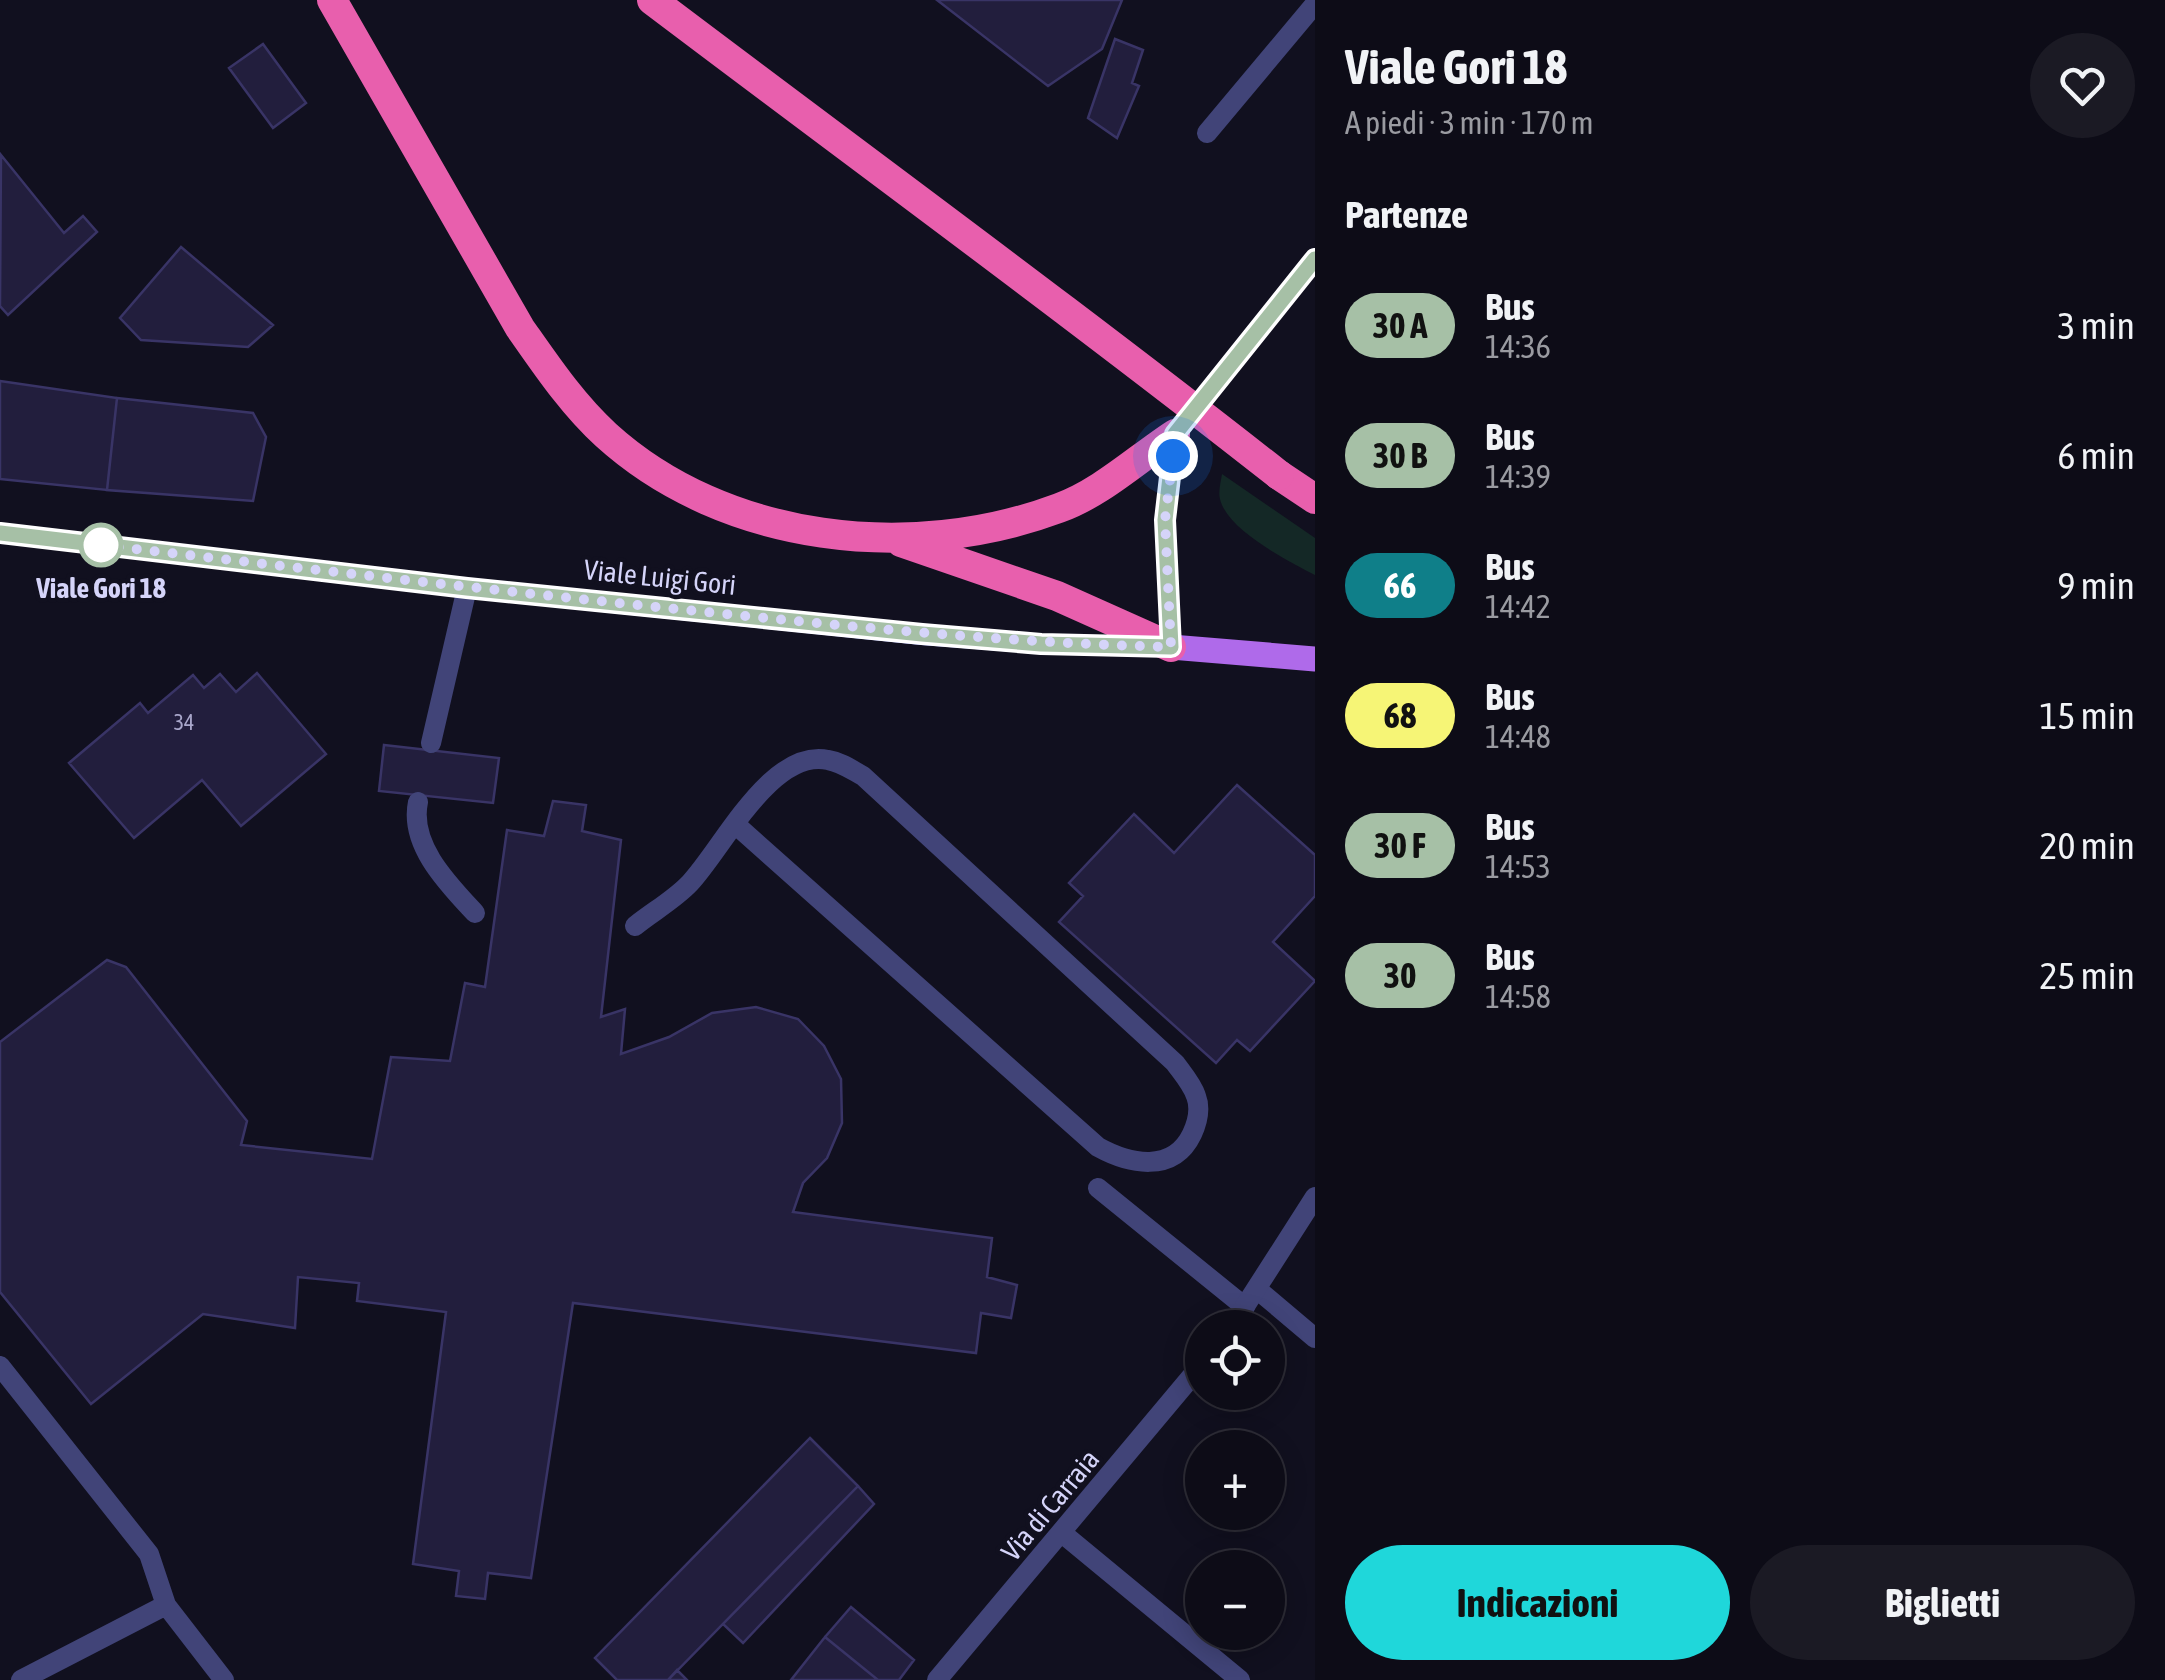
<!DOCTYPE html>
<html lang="it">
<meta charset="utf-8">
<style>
body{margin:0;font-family:"Asap Condensed",sans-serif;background:#1b1a24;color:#f1f3f6;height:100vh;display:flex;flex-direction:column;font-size:38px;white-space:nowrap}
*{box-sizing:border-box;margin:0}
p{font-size:32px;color:#9a9ba1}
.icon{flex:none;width:55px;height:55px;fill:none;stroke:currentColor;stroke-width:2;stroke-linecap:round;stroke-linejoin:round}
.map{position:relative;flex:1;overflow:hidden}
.drawer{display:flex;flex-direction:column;background:#0d0c17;width:850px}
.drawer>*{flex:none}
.badge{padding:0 20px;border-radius:32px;font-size:35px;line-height:65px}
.buttons{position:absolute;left:1185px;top:1310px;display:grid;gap:20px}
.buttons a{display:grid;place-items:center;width:100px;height:100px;border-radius:50%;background:#0d0c17;box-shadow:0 5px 25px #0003,0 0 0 2px #2d2c36;font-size:50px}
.you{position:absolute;width:50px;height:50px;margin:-25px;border:8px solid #fff;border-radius:50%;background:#1a73e8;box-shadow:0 0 0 15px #1a73e833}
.map>.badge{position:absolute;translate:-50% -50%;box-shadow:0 0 0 5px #fff}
h2{padding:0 30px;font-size:38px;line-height:90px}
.round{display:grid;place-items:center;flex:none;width:105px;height:105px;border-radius:52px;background:#1b1a24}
.summary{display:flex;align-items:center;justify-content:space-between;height:170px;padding:0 30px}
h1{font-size:48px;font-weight:700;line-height:75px}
.primary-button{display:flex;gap:20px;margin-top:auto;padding:20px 30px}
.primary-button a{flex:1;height:115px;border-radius:60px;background:#1fd7da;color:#111;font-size:40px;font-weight:700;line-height:115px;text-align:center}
.primary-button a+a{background:#1b1a24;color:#f1f3f6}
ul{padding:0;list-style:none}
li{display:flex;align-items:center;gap:30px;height:130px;padding:0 30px}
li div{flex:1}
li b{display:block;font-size:38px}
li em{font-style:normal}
li .badge{min-width:110px;font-weight:700;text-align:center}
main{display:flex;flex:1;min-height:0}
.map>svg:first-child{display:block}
.green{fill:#142826}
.building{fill:#221e3d;stroke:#393466;stroke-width:2.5}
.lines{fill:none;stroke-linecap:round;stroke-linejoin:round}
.lane{stroke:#414478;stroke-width:20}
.street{stroke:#414478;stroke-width:20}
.secondary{stroke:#787fec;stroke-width:20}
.primary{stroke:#af6aea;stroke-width:25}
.highway{stroke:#e85fad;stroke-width:30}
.highway-bridge{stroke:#e85fad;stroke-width:30}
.line-casing{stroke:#fff;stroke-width:22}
.line{stroke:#a6c0a6;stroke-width:15}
.walk{stroke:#d5d4f9;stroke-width:10;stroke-dasharray:0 18}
.stop-dot{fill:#fff;stroke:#a6c0a6;stroke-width:5}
.labels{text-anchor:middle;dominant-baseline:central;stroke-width:9;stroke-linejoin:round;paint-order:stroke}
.number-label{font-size:22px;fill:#a8a6ca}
.street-label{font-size:28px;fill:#d5d4f9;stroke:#11101f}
.stop-label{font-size:28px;font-weight:bold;fill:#d5d4f9;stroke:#11101f}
</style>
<main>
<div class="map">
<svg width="1315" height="1680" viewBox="0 0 1315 1680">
<rect width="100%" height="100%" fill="#11101f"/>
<path class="green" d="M1222 474 1315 538V575C1288 561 1227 530 1220 499 1218 492 1221 481 1222 474Z"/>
<path class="building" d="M937 0H1122L1102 49 1048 86Z
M1115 39 1143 50 1132 83 1139 86 1117 138 1088 118Z
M263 44 306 103 273 128 229 68Z
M1 155 64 233 83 216 97 232 8 315 0 306Z
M181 247 273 325 248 347 141 340 120 318Z
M0 381 117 398 107 490 0 479Z
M117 398 253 413 266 437 253 501 107 490Z
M257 673 326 754 241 826 202 780 134 838 69 763 140 703 148 713 193 675 204 688 220 674 236 692Z
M384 745 499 758 493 803 379 791Z
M1237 785 1315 855V896L1273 942 1315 981 1250 1051 1237 1040 1216 1063 1059 922 1083 896 1069 883 1134 814 1174 853Z
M553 801 586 805 582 831 621 840 601 1017 625 1009 621 1054 669 1037 712 1013 756 1007 798 1019 824 1046 841 1079 842 1123 827 1158 803 1183 793 1212 992 1238 987 1277 1017 1285 1011 1318 981 1313 976 1353 573 1303 531 1578 488 1573 485 1599 456 1596 459 1571 413 1564 446 1312 357 1301 359 1283 298 1277 295 1328 203 1314 91 1404 0 1292V1042L107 960 126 967 247 1121 241 1145 372 1159 391 1057 450 1061 465 983 485 987 507 830 544 836Z
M810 1438 858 1486 668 1680H617L595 1658Z
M858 1486 874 1504 743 1643 723 1624Z
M851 1607 914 1660 899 1680H878L825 1637Z
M825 1637 878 1680H791Z
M677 1670 687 1680H668Z"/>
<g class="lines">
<path class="lane" d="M431 743 467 588
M418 802C409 845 448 884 475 913
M635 926C652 912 674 900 690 883 723 848 771 748 828 760 841 762 852 770 863 776L1175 1063C1183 1074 1192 1084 1196 1096 1201 1109 1198 1121 1192 1134 1173 1174 1129 1164 1098 1147L735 824
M1098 1188 1245 1307
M1258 1290 1315 1338"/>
<path class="street" d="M1207 133 1315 4
M1231 1328 1315 1197
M0 1366 149 1554 166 1605 224 1680
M1062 1533 1240 1680
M21 1680 166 1605
M937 1680 1202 1364"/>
<path class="secondary" d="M1213 386 1315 259
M0 533 467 588 922 635 1041 644 1171 647 1165 520 1175 434"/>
<path class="primary" d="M1171 647 1315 659"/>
<path class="highway" d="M332 0 520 328C546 365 572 404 606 435 725 543 912 563 1059 508 1101 493 1138 458 1175 434
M1279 475 1315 499
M901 542 1057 596 1171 647"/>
<path class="highway-bridge" d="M652 0C861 158 1073 313 1279 475"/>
</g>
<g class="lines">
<defs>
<path id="line" d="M0 533 467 588 922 634 1041 644 1171 647 1165 520 1175 434 1315 259"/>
</defs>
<use href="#line" class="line-casing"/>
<use href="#line" class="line"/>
<path class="walk" d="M101 545C299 568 497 591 696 611 855 627 1010 643 1171 647L1165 520 1173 456"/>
</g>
<circle class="stop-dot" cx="101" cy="545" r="20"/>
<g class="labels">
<g class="number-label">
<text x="184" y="722">34</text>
</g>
<g class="street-label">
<text transform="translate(660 577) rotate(6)">Viale Luigi Gori</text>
<text transform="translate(1050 1505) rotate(-50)">Via di Carraia</text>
</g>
<g class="stop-label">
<text x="101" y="588">Viale Gori 18</text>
</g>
</g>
</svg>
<div class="buttons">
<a><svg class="icon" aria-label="locate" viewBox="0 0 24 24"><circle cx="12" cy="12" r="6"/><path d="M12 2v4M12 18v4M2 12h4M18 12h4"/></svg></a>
<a>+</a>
<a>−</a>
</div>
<div class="you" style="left:1173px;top:456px"></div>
</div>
<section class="drawer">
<div class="summary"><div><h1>Viale Gori 18</h1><p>A piedi · 3 min · 170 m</p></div><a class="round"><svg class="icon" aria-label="heart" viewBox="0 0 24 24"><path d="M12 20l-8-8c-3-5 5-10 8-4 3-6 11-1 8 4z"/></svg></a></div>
<h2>Partenze</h2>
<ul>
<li><span class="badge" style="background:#a6c0a6;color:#111">30 A</span><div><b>Bus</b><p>14:36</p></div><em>3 min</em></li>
<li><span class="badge" style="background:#a6c0a6;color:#111">30 B</span><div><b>Bus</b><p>14:39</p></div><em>6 min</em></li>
<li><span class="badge" style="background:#0f7f89;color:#fff">66</span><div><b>Bus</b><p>14:42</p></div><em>9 min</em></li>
<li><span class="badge" style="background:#f6f576;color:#111">68</span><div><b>Bus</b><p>14:48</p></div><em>15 min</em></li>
<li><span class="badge" style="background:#a6c0a6;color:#111">30 F</span><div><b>Bus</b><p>14:53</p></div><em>20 min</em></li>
<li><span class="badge" style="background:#a6c0a6;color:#111">30</span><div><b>Bus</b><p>14:58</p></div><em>25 min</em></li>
</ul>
<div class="primary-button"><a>Indicazioni</a><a>Biglietti</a></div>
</section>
</main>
